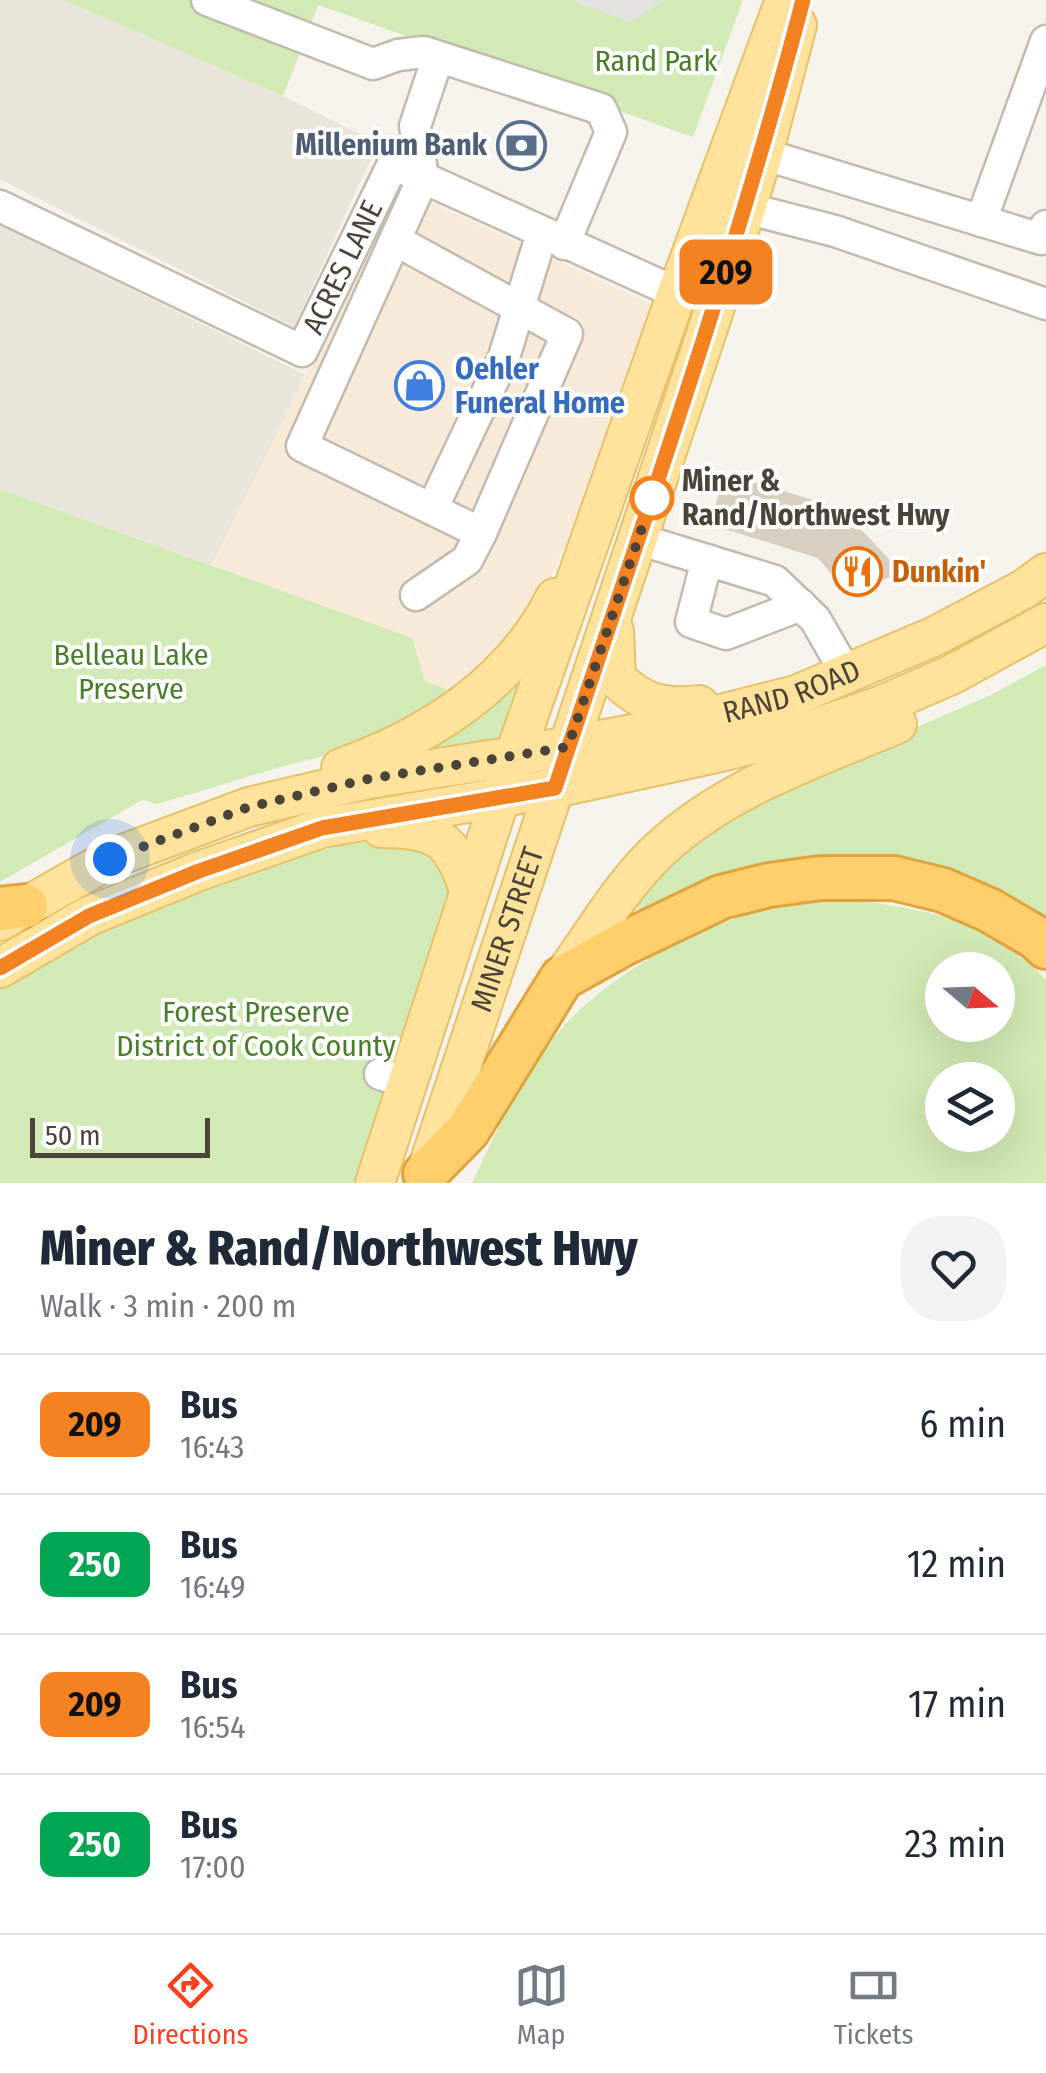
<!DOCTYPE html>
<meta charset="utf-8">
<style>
body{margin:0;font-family:"Fira Sans Condensed",sans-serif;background:#f2f2f3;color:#1f2937;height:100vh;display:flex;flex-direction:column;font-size:38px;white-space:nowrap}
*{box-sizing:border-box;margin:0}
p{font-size:32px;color:#747a83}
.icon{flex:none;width:55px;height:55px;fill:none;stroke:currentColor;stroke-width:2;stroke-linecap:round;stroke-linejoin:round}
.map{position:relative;height:1183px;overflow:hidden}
.side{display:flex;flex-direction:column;background:#fff;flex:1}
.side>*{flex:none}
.badge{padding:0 20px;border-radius:15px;font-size:35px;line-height:65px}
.needle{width:65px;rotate:109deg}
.fabs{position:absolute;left:925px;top:952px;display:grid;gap:20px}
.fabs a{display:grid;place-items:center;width:90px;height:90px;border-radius:50%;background:#fff;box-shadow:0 10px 40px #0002;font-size:50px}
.scale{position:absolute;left:30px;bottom:25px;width:180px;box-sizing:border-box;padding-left:10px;border:5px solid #4b4439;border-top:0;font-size:28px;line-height:35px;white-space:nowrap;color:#4b4439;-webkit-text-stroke:8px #fff;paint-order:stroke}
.you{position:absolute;width:50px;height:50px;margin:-25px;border:8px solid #fff;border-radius:50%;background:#1a73e8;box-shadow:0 0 0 15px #1a73e833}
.map>.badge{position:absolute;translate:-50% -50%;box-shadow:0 0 0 5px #fff}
.round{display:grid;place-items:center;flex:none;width:105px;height:105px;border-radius:40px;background:#f2f2f3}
.overview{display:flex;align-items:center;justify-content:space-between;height:170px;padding:0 40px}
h1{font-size:48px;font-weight:800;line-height:75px}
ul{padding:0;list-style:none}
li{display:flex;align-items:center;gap:30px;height:140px;padding:0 40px;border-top:2px solid #e0e1e3}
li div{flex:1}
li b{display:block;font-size:38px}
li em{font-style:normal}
li .badge{min-width:110px;font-weight:700;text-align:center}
.tab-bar{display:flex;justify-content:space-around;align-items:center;height:140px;border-top:2px solid #e0e1e3;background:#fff;font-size:28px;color:#747a83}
.tab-bar a{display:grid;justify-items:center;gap:5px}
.tab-bar .current{color:#fc3f1d}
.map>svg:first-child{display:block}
.residential{fill:#eae5da}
.commercial{fill:#f7ead8}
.green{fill:#d2eab5;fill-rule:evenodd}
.parking{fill:#e5e3e0}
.building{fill:#d8cfc1}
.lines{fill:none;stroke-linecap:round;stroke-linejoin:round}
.minor-casing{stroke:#c2bbae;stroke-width:35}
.major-casing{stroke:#e6c16a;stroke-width:42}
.highway-casing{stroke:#e0a43c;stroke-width:48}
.minor{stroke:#fff;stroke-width:30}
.major{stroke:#ffe39c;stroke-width:38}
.highway{stroke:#ffcf6e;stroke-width:42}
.line-casing{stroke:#fff;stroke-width:22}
.line{stroke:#f58220;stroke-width:15}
.walk{stroke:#4b4439;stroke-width:10;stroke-dasharray:0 18}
.stop-dot{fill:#fff;stroke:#f58220;stroke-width:5}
.labels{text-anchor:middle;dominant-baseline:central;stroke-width:8;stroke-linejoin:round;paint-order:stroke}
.park-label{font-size:30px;fill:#4a7f2a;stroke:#fff}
.service-label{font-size:30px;font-weight:bold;fill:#4e5e75;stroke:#fff;text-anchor:end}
.street-label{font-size:30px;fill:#4b4439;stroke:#fff}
.shop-label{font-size:30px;font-weight:bold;fill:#366cbe;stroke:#fff;text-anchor:start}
.stop-label{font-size:30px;font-weight:bold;fill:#4b4439;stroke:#fff;text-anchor:start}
.food-label{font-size:30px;font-weight:bold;fill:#c56008;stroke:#fff;text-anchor:start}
</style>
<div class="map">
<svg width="1046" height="1183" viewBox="0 0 1046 1183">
<rect width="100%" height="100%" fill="#f6f3ec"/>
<path class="residential" d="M0 0H64L283 96 378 143 294 327 0 179Z
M0 225 306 375 212 565 0 489Z"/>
<path class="commercial" d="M396 186 653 305 585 499 547 587 516 635 459 694 392 668 213 565Z"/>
<path class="green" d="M64 0H743L693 137 318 5 283 96Z
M0 489 412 638 425 681 459 694 367 745 280 767 158 804 142 800 0 882Z
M1046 665V923L957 874 927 864 885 858 715 878 639 911 637 906 664 868 712 828 764 793 991 695Z
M525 667 508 737 417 756Z
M406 837 440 858 452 889 366 1183H0V990C114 913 268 849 406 837Z
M861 901C934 911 995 923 1046 980V1183H472C496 1133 519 1079 555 1036 608 971 724 908 808 902 825 901 844 902 861 901ZM942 970H998V1025H942ZM942 1080H998V1135H942Z"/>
<path class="parking" d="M570 0H665L630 22Z"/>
<path class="building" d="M726 473 842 509 901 572 849 595 818 558 709 524Z"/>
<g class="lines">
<defs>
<g id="minor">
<path d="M207 0 373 64 398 55 424 52 601 109 611 132 564 244"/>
<path d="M763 154 1041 239 1046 226"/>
<path id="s1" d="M0 206 302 351 393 164 677 293"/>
<path d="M745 208 835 231 1046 304"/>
<path d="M981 221 1046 41"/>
<path d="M395 240 567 334 481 533 302 446 423 178 415 126 438 57"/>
<path d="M432 509 504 357 542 233"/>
<path d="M638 539 775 581 815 619 846 673"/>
<path d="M707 560 691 622 726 634 801 605"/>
<path d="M416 595 467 560 481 533"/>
<path d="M380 1074 407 1082"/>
</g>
<g id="major">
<path d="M614 631 616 678C642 704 664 709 699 705"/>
<path d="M341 768C428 737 512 684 555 598"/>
<path d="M381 828C437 828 453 839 469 891"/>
<path id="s2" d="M0 921 110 859 249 807 368 779 515 756 665 728 796 695 935 636 1024 589 1046 573"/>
<path d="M0 968 89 916 199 871 322 828 555 788 721 752 813 729 882 705 953 674 1046 623"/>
<path d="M562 978C590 939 616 895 649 860 716 791 811 760 897 724"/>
<path id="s3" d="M425 1176 714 310 763 154 797 25"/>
<path d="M375 1183 508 774 677 293 785 0"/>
</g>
<path id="highway" d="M0 909 26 906
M425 1174 468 1130 562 978 625 943 721 897 769 885 821 878H894L943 890 989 910 1037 938 1046 947"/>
</defs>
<use href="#minor" class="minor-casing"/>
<use href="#major" class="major-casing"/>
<use href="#highway" class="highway-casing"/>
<use href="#minor" class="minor"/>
<use href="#major" class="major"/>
<use href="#highway" class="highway"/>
</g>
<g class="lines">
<defs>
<path id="line" d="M0 968 89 916 199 871 322 828 555 788C642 526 733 267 803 0"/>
</defs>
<use href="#line" class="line-casing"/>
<use href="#line" class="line"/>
<path class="walk" d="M110 859 249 807 368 779 568 747 652 498"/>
</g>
<defs>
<symbol id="bank-ring" viewBox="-11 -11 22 22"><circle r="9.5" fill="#fff" stroke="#5c6f8a" stroke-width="1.5"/><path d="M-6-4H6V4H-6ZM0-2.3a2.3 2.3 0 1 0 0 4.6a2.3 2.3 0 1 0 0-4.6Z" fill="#5c6f8a"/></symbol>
<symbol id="shop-ring" viewBox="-11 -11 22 22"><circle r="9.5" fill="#fff" stroke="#3f7fe0" stroke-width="1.5"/><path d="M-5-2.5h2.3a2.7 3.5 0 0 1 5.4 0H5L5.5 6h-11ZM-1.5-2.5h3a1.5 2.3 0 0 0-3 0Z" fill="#3f7fe0"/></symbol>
<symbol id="restaurant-ring" viewBox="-11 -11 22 22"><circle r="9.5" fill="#fff" stroke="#e8710a" stroke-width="1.5"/><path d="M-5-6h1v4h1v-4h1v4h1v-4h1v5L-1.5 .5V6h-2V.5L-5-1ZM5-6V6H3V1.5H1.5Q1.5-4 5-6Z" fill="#e8710a"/></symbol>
</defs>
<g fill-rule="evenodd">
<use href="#bank-ring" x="494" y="118" width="55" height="55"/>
<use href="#shop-ring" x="392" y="358" width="55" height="55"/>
<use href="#restaurant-ring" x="830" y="544" width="55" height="55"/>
</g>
<circle class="stop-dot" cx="652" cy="498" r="20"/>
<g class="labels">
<g class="park-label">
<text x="656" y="61">Rand Park</text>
<text x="131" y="655">Belleau Lake<tspan x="131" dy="34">Preserve</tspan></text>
<text x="256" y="1012">Forest Preserve<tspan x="256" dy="34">District of Cook County</tspan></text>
</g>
<g class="service-label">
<text x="487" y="145">Millenium Bank</text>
</g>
<g class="street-label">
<text stroke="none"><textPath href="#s1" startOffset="428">ACRES LANE</textPath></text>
<text stroke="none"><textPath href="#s2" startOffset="830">RAND ROAD</textPath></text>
<text stroke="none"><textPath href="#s3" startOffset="260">MINER STREET</textPath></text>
</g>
<g class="shop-label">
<text x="455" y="369">Oehler<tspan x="455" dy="34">Funeral Home</tspan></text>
</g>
<g class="stop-label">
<text x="682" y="481">Miner &amp;<tspan x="682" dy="34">Rand/Northwest Hwy</tspan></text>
</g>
<g class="food-label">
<text x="892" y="572">Dunkin'</text>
</g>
</g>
</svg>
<div class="fabs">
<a><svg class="needle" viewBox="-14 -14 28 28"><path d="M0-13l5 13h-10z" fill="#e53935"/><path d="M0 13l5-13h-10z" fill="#747a83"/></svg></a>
<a><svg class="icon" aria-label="layers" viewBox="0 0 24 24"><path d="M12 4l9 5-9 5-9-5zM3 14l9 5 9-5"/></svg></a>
</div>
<div class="scale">50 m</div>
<div class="you" style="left:110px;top:859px"></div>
<b class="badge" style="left:726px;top:272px;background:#f58220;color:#111">209</b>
</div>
<section class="side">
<div class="overview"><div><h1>Miner &amp; Rand/Northwest Hwy</h1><p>Walk · 3 min · 200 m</p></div><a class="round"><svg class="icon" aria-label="heart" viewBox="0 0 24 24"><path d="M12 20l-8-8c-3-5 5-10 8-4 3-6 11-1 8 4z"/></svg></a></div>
<ul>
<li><span class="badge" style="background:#f58220;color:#111">209</span><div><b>Bus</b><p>16:43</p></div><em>6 min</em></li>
<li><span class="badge" style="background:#00a651;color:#fff">250</span><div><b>Bus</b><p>16:49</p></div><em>12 min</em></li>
<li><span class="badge" style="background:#f58220;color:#111">209</span><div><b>Bus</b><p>16:54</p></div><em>17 min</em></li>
<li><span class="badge" style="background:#00a651;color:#fff">250</span><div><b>Bus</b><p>17:00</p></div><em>23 min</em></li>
</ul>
</section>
<nav class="tab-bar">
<a class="current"><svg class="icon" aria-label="directions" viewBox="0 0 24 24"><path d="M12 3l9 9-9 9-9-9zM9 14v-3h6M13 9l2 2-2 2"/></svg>Directions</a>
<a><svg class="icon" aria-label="map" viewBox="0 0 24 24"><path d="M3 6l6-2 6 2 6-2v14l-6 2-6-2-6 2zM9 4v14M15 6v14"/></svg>Map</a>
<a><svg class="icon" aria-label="tickets" viewBox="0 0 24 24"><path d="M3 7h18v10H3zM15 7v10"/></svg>Tickets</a>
</nav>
